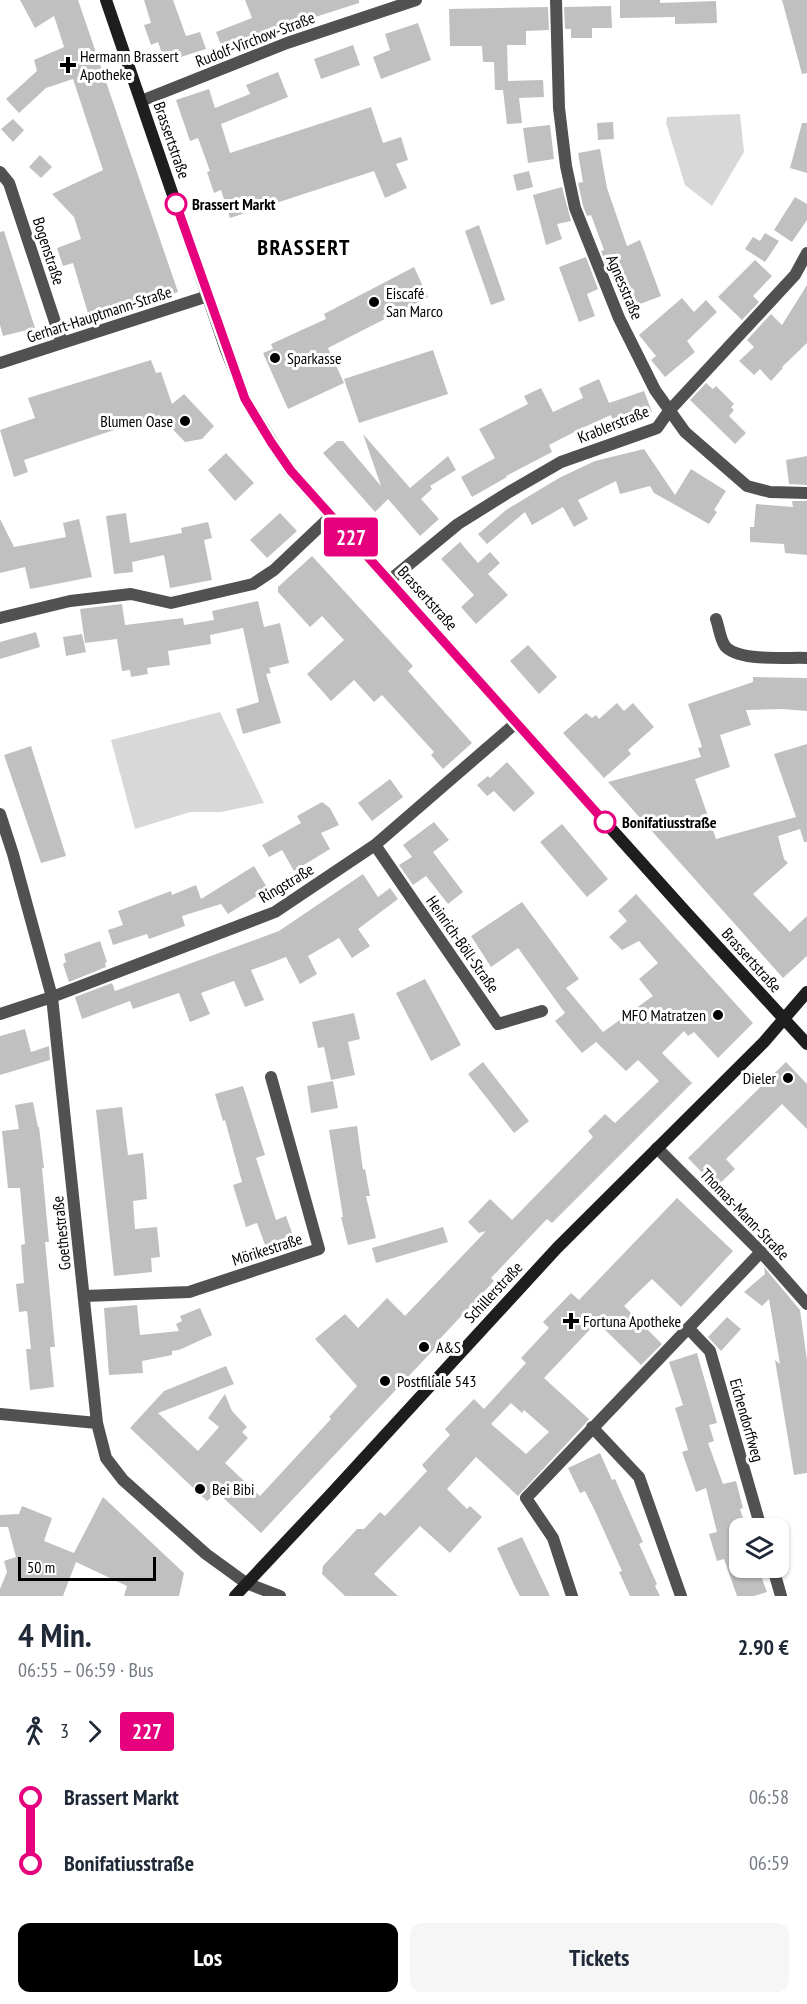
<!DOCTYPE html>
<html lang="de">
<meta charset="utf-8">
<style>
body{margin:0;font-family:"PT Sans Narrow",sans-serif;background:#f6f6f7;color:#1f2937;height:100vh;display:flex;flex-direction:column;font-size:22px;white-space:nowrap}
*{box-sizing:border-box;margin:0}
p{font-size:20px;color:#747a83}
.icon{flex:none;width:33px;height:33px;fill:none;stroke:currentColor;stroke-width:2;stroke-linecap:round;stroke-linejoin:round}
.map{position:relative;height:1596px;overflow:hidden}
.panel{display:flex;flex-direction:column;background:#fff;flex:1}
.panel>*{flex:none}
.badge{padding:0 12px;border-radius:4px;font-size:21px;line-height:39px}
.controls{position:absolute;left:729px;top:1518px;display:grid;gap:12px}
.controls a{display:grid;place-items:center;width:60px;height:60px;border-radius:12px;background:#fff;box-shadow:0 2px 4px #0004;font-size:30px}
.scale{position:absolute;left:18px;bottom:15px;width:138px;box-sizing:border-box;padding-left:6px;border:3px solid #000;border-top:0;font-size:16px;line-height:21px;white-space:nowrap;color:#000;-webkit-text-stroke:4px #fff;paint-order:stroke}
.map>.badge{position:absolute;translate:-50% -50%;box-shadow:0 0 0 3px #fff}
.legs{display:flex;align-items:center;gap:9px;height:66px;padding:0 18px;font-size:20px}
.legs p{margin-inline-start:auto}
.overview{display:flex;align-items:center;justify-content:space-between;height:102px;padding:0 18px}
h1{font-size:33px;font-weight:700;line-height:45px}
.action{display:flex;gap:12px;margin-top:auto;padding:12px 18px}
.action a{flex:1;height:69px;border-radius:12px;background:#000;color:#fff;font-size:24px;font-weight:700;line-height:69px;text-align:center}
.action a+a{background:#f6f6f7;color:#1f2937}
ul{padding:0 18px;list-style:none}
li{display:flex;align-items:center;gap:21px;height:66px;font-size:22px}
li i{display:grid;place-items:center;width:9px;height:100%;margin:0 8px;background:currentColor}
li i::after{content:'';width:15px;height:15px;margin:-8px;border:4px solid;border-radius:50%;background:#fff}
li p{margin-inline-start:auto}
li:first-child i{background:linear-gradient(#0000 50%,currentColor 0)}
li:last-child i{background:linear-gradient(currentColor 50%,#0000 0)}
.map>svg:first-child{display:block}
.green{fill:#d8d8d8}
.building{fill:#c0c0c0;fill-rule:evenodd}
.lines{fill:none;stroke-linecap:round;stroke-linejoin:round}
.street{stroke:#515151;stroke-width:12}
.secondary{stroke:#1e1e1e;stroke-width:12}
.line-1-casing{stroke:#fff;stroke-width:14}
.line-1{stroke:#e6007e;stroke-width:9}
.poi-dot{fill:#000;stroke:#fff;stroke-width:2}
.stop-1-dot{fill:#fff;stroke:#e6007e;stroke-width:3}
.labels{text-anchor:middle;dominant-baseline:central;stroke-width:6;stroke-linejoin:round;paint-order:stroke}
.street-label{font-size:16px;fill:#000;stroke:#fff}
.poi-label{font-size:16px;fill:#000;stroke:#fff;text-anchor:start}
.stop-label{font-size:16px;font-weight:bold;fill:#000;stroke:#fff;text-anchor:start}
.district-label{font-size:22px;font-weight:bold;letter-spacing:1.5px;fill:#000;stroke:#fff}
</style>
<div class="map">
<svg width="807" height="1596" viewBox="0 0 807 1596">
<rect width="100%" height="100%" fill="#fff"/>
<path class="green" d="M740 114 744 152 712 206 685 185 666 123 667 117Z
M220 712 264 803 221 812H190L135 829 111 740Z"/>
<path class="building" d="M20 0H78L178 292 90 320 73 263 63 266 57 248 81 239 74 217 52 194 103 170 73 79 46 88 19 113 6 99 37 71 34 60 64 47 54 16 35 28Z
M144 0H173L186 36 200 32 206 49 165 62 158 42 151 45 144 25 151 23Z
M245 0H359V3L306 20 224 53 216 32 252 18Z
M620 0H660V3L716 1 717 23 675 24V17L620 18Z
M782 0H807V73L802 74Z
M611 6 612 28H592V38H571V29H565L564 7Z
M548 7 549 30 526 31V45H507L508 81 543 80 544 97 519 98 522 123 507 124 503 90H495L494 62H483L482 46H450L449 9Z
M418 23 431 60 381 79 373 57 390 50 385 34Z
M353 45 360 65 321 79 314 59Z
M278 72 288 97 221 124 230 153 371 107 383 143 401 137 408 160 396 164 407 188 385 198 374 171 230 218 221 190 214 193 207 172 210 171 198 138 190 141 176 100 209 89 215 108 250 94 246 85Z
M13 119 24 130 13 142 1 129Z
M613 122 614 139 598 140 597 123Z
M802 123H807V173L790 168Z
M550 125 554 159 528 163 523 128Z
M600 149 607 188 627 246 640 240 661 296 627 309 617 282 614 283 601 251 604 250 591 215 587 216 583 206 578 183 583 182 578 153Z
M40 155 52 167 41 178 29 167Z
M529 171 533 187 517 191 513 175Z
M562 187 571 221 557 224 562 239 546 245 533 195Z
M795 197 807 204V220L792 242 774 230Z
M479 225 505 300 491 305 465 231Z
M4 231 35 328 3 336 0 325V232Z
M765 233 779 241 765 262 745 249 753 237 760 241Z
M586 257 598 289 587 294 595 316 579 322 559 267Z
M755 260 772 276 753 296 759 302 742 320 718 297Z
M414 267 428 297 328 348 344 383 288 409 263 353 273 349 271 344 326 319 324 314Z
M807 285V343L782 367 783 368 771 381 760 369 754 375 739 361 754 347 747 340 771 314 782 325Z
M682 298 694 312 706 300 717 312 687 341 695 352 665 377 651 360 656 356 639 335Z
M433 350 448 394 359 423 344 379Z
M151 360 156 373 161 372 172 404 184 394 214 426 202 439 185 442 159 415 24 460 28 472 14 477 0 430 35 418 28 398Z
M599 379 609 403 644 391 652 412 617 425 615 420 613 421 611 415 580 429 549 445 552 452 506 476 507 477 472 497 461 477 495 458 479 429 528 404 524 396 541 388 553 412 583 398 579 388Z
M706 383 713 389 716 386 734 404 731 407 734 410 729 416 746 433 735 444 690 400Z
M363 434 410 488 448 456 456 470 430 486 432 489 421 499 439 519 420 536 388 499 375 512 323 453 337 441H343L381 486Z
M644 449 675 495 691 469 726 491 714 510 717 512 709 524 654 493 650 486 620 494 616 481 578 500 588 519 574 527 563 507 532 525 525 512 487 544 478 534 506 510 559 478 595 461Z
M226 453 254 483 235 501 208 470Z
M807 456V485L789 484 786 460Z
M792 501H807V555L785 553 784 544 750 542V527H754L756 504 793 507Z
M126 513 130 543 182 533 181 528 208 522 212 538 204 540 212 580 170 588 164 555 132 562 133 572 114 574 106 516Z
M280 513 297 531 267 558 250 540Z
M0 519 14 547 66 537 63 523 79 519 92 577 30 589 25 567 0 573Z
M460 542 478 563 490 552 500 563 488 574 508 595 476 624 461 607 474 595 441 559Z
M312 556 413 666 408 671 472 743 443 769 431 755 434 752 382 695 374 702 354 680 331 701 307 674 344 640 322 616 310 627 278 592V587Z
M258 601 264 627 280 623 289 663 269 668 271 673 266 674 281 723 243 734 236 709 259 702 243 628 210 635 211 644 168 651 170 665 147 668 148 674 131 677 130 670 122 671 117 639 85 643 80 609 122 604 125 625 183 618 184 625 214 620 212 611Z
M36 632 40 647 0 659V642Z
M82 634 86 652 66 656 63 637Z
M528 645 557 677 539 694 510 661Z
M753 677 807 678V711L781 709 746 710 751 725 720 735 730 767 695 779 716 839 796 817 774 754 807 744V842H804L800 829 778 836 784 859 788 863 753 894 790 932 807 916V956L783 978 608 782 701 757 698 748 702 747 688 704 753 682Z
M617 703 624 711 633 703 654 727 628 750 631 754 604 778 563 733 586 713 592 718 596 715 599 719Z
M31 746 66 856 41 863 4 755Z
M507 762 535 793 514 812 494 791 487 796 477 785 488 776 490 778Z
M390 779 403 797 372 821 358 803Z
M322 802 330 808 339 825 321 833 330 849 294 871 282 850 269 857 262 845 301 823 297 816Z
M434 822 449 840 433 852 463 892 448 904 426 876 413 885 399 865 412 857 403 845Z
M562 824 608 879 587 897 540 842Z
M254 866 268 889 228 914 221 904 182 916 185 926 149 939 147 934 113 945 108 930 123 925 118 911 171 891 172 895 196 885 201 899Z
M363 874 378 897 390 888 398 899 358 929 370 946 352 958 339 938 308 956 317 974 300 984 286 957 268 964 251 970 264 1000 245 1007 234 981 201 993 210 1014 190 1022 179 993 133 1009 130 1001 82 1019 75 997 112 983 115 991 279 931Z
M636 894 753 1023 718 1058 694 1032 688 1036 684 1031 662 1053 692 1083 552 1223 547 1219 491 1278 494 1281 437 1342 439 1344 261 1533 217 1492 207 1501 130 1428 164 1391 226 1366 234 1384 158 1413 198 1451 219 1427 208 1418 225 1394 232 1411 247 1427 242 1432 248 1438 225 1463 260 1496 331 1419 329 1417 357 1386 315 1339 345 1314 358 1328 387 1298 405 1316 486 1231 479 1233 468 1222 490 1199 512 1220 593 1137 588 1131 605 1114 615 1123 659 1081 638 1060 626 1071 596 1042 582 1053 555 1021 565 1013 518 948 491 967 471 936 522 902 579 979 566 988 603 1032 653 996 639 979 658 963 639 941 622 950 609 937 627 921 618 911Z
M100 941 107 962 105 963 106 967 69 982 63 964 66 962 64 954Z
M425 979 461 1045 431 1061 396 993Z
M354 1013 360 1039 348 1042 355 1075 331 1080 324 1047 318 1048 312 1022Z
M25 1029 31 1052 49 1046 50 1060 0 1075V1036Z
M483 1062 529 1121 514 1133 468 1074Z
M786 1062 807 1084V1129L782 1104 726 1159 735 1169 716 1187 688 1158Z
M333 1081 338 1108 311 1113 307 1086Z
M243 1086 265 1155 256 1158 276 1220 286 1216 296 1244 268 1253 257 1223 246 1227 233 1185 242 1182 225 1120 223 1121 215 1094Z
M33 1102 38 1127H39L44 1168H42L49 1242H45L55 1347H50L54 1387 30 1390 26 1349H31L27 1311 19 1312 16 1284 24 1283 21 1245 25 1244 20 1188H8L2 1131 19 1129 15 1105Z
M122 1107 128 1155 143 1153 145 1172 147 1199 133 1201 135 1229 157 1227 160 1257 151 1258 152 1272 114 1276 96 1110Z
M357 1126 363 1170 365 1169 370 1196H366L376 1238 348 1245 341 1217H343L329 1130Z
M677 1198 733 1251 681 1307 652 1279 624 1306 662 1344 641 1365 597 1322 544 1378 589 1419 584 1425 518 1496 476 1457 447 1489 467 1509 470 1506 482 1517 450 1553 420 1526 374 1574 398 1596H345L322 1574 323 1566 357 1529H364L380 1512 385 1516 427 1471 422 1465 450 1435 445 1429 474 1399 484 1409 526 1363 521 1358 549 1328 543 1322 571 1293 579 1300ZM511 1403 522 1413 524 1410 549 1432 526 1454 491 1424Z
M443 1227 448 1242 376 1263 372 1248Z
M764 1267 800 1310 807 1360V1473L794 1475 775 1360 780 1364 769 1299 762 1306 744 1292 765 1274Z
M137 1305 140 1335 179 1331 176 1324 182 1321 180 1316 200 1308 212 1335 179 1350 172 1351V1355L142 1361 143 1373 109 1375 104 1308Z
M727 1317 741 1329 721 1351 708 1337Z
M697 1353 717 1423 709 1425 714 1441 708 1443 723 1484 736 1481 743 1508 740 1509 746 1528H740V1568H758L767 1592 754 1596H737L724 1559 717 1561 709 1534 717 1532 706 1488 696 1492 682 1452 688 1450 675 1408 683 1405 669 1362Z
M600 1453 612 1480 615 1479 643 1542 639 1544 657 1584 655 1586 660 1596H630L619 1572 622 1571 595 1511 585 1491 580 1493 568 1468Z
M103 1497 184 1573 179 1596H124L127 1586 76 1562 63 1596H0V1589L7 1572 4 1561 16 1557 8 1527H0V1515L19 1514 22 1506 52 1518 44 1541 74 1553Z
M522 1537 541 1577 550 1596H520L515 1587 497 1548Z"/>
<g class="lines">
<path class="street" d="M556 0 559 108 566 166 575 208 619 318 655 390 685 432 747 486 770 492 807 493
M141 101 287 43 416 0
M0 172 9 183 62 343
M0 363 208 296
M390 580 458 524 509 492 561 462 657 428 669 411 795 275 807 253
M0 618 70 601 131 594 171 603 253 584 274 570 331 516
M716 619C719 627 720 639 725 646 738 662 788 657 807 658
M0 814 13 854 52 997 97 1423 106 1458 123 1480 206 1554 246 1583 280 1596
M375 845 498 1024 542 1011
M0 1014 52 997 275 912 375 845 516 723
M657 1148 761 1252 807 1304
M85 1296 189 1292 319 1249 271 1077
M688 1328 710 1351 761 1528
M0 1414 97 1423
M592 1427 639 1477 681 1596
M773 1568 781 1596
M572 1596 553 1538 526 1498 761 1252"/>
<path class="secondary" d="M106 0 226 350 245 398 290 471 685 911 807 1044
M235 1596 329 1496 557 1248 764 1042 807 992"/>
</g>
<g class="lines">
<defs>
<path id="line-1" d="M176 204 245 399 271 442 291 471 605 822"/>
</defs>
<use href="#line-1" class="line-1-casing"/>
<use href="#line-1" class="line-1"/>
</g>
<g class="poi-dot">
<path d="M65 56h6v6h6v6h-6v6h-6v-6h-6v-6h6z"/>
<circle cx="374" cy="302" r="6"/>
<circle cx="275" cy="358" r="6"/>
<circle cx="185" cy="421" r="6"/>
<circle cx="718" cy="1015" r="6"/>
<circle cx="788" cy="1078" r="6"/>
<path d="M568 1312h6v6h6v6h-6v6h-6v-6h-6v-6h6z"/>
<circle cx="424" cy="1347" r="6"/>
<circle cx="385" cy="1381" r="6"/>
<circle cx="200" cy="1489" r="6"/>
</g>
<g class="stop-1-dot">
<circle cx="176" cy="204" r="10"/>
<circle cx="605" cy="822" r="10"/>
</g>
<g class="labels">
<g class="street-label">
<text transform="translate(255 39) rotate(-21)">Rudolf-Virchow-Straße</text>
<text transform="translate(172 140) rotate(71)">Brassertstraße</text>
<text transform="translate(49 251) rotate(72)">Bogenstraße</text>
<text transform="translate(625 287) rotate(67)">Agnesstraße</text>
<text transform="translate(99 314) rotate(-18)">Gerhart-Hauptmann-Straße</text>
<text transform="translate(613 424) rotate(-22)">Krablerstraße</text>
<text transform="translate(428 598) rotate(48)">Brassertstraße</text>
<text transform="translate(286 883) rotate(-31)">Ringstraße</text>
<text transform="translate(463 944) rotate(55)">Heinrich-Böll-Straße</text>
<text transform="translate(752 960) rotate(48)">Brassertstraße</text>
<text transform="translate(745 1214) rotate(46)">Thomas-Mann-Straße</text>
<text transform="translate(61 1233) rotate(-96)">Goethestraße</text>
<text transform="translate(267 1249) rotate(-18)">Mörikestraße</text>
<text transform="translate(493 1292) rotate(-47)">Schillerstraße</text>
<text transform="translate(747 1420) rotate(74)">Eichendorffweg</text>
</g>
<g class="poi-label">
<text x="80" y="56">Hermann Brassert<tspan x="80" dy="18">Apotheke</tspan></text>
<text x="386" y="293">Eiscafé<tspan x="386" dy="18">San Marco</tspan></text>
<text x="287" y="358">Sparkasse</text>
<text x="173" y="421" text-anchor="end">Blumen Oase</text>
<text x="706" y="1015" text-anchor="end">MFO Matratzen</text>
<text x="776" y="1078" text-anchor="end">Dieler</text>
<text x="583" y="1321">Fortuna Apotheke</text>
<text x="436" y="1347">A&amp;S</text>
<text x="397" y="1381">Postfiliale 543</text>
<text x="212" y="1489">Bei Bibi</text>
</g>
<g class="stop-label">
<text x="192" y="204">Brassert Markt</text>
<text x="622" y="822">Bonifatiusstraße</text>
</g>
<g class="district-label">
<text x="304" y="247">BRASSERT</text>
</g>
</g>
</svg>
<div class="controls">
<a><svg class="icon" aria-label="layers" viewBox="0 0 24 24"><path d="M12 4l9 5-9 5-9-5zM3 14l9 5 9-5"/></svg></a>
</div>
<div class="scale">50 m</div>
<b class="badge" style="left:351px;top:537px;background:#e6007e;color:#fff">227</b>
</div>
<section class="panel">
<div class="overview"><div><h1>4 Min.</h1><p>06:55 – 06:59 · Bus</p></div><b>2.90 €</b></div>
<div class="legs"><svg class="icon" aria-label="walk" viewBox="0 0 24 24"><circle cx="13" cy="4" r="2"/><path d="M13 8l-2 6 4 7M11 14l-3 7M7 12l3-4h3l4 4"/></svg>3<svg class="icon" aria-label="forward" viewBox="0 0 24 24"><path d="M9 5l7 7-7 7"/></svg><b class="badge" style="background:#e6007e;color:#fff">227</b></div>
<ul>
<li><i style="color:#e6007e"></i><b>Brassert Markt</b><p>06:58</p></li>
<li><i style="color:#e6007e"></i><b>Bonifatiusstraße</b><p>06:59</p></li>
</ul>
<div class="action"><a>Los</a><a>Tickets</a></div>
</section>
